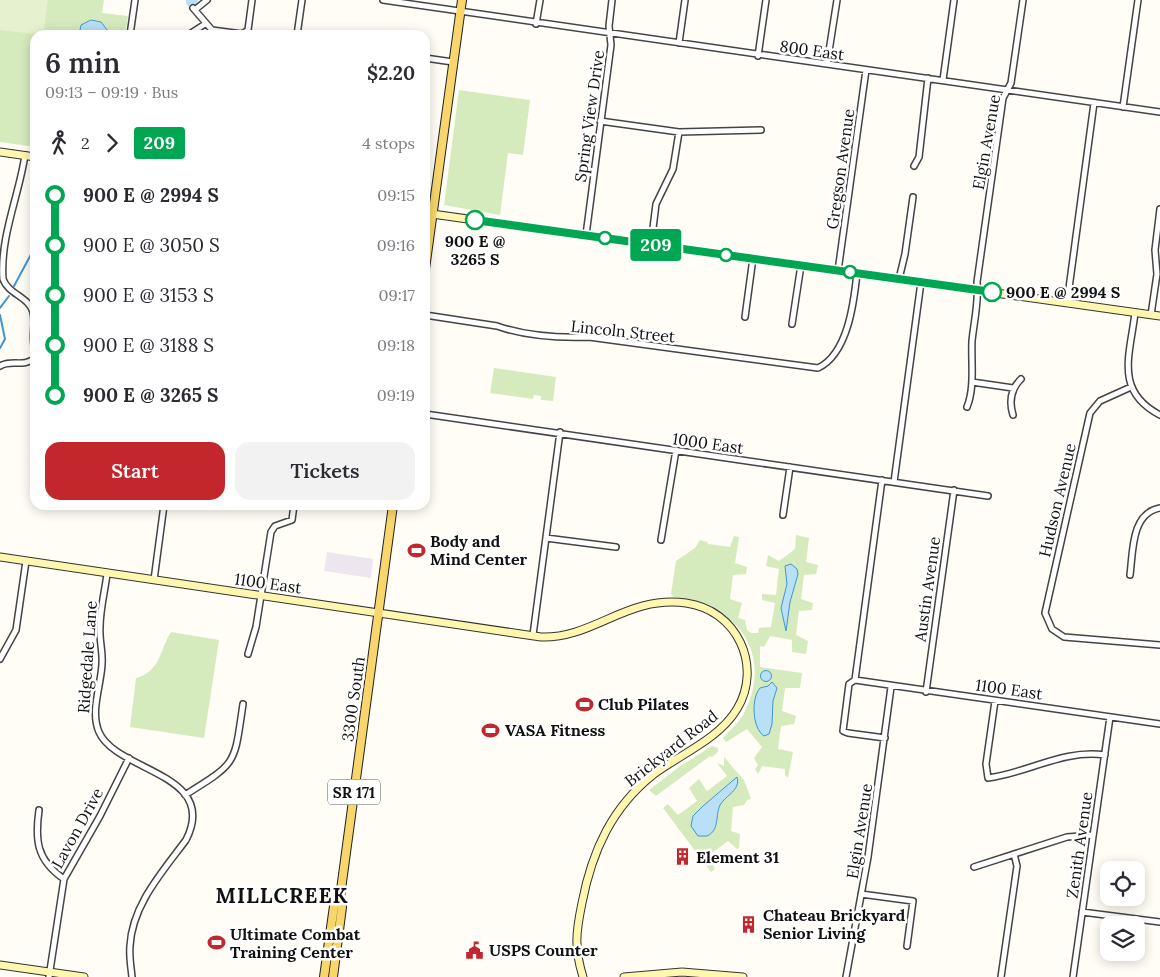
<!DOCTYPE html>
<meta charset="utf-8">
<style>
body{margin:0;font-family:Lora,serif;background:#f2f2f3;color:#2b2b33;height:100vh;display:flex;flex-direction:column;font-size:19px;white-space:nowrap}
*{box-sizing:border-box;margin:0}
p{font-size:16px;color:#7c7c81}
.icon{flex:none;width:28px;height:28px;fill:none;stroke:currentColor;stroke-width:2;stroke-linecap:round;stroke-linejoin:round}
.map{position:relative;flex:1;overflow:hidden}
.details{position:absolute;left:30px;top:30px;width:400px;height:480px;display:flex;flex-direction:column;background:#fff;border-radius:15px;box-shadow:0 2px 12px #0003}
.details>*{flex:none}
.badge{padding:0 10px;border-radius:4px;font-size:18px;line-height:32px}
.buttons{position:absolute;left:1100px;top:861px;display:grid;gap:10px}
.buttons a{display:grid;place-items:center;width:45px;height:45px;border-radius:10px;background:#fff;box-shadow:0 2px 12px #0003;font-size:25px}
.map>.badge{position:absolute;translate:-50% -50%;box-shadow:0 0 0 2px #fff}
.legs{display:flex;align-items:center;gap:8px;height:55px;padding:0 15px;font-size:16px}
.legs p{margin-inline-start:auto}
.overview{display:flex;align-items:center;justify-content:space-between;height:85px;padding:0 15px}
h1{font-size:28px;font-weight:600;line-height:38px}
.primary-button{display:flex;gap:10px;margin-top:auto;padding:10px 15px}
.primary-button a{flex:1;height:58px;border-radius:15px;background:#c4262e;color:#fff;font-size:20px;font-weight:600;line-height:58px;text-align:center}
.primary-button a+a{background:#f2f2f3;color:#2b2b33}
ul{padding:0 15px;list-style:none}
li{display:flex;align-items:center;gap:18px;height:50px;font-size:19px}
li i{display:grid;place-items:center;width:8px;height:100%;margin:0 6px;background:currentColor}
li i::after{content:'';width:12px;height:12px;margin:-6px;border:4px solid;border-radius:50%;background:#fff}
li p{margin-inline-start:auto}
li:first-child i{background:linear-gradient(#0000 50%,currentColor 0)}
li:last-child i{background:linear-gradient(currentColor 50%,#0000 0)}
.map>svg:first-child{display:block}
.industrial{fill:#eee6ef}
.green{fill:#d5ebbd}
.pitch{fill:#e6f2cf}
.water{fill:#b9e0f7;stroke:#3f96cf}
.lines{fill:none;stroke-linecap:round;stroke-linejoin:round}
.stream{stroke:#3f96cf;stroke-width:2}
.river{stroke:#b9e0f7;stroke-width:10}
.street-casing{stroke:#444;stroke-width:8}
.secondary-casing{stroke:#333;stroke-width:9}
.primary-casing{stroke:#222;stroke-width:10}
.street{stroke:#fff;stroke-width:5}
.secondary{stroke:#fff6b0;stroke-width:7}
.primary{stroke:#f9d66b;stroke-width:8}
.line-1-casing{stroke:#fff;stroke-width:11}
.line-1{stroke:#00a651;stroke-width:8}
.stop-1-dot{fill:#fff;stroke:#00a651;stroke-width:2.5}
.labels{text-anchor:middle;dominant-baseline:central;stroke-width:5;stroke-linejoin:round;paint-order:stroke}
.shield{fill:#fff;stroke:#585858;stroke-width:1}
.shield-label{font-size:15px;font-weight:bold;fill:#111}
.street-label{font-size:16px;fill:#111;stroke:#fff}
.stop-label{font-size:16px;font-weight:bold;fill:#111;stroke:#fff}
.poi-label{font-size:16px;font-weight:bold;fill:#111;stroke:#fff;text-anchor:start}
.district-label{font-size:21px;font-weight:bold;letter-spacing:1px;fill:#111;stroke:#fff}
</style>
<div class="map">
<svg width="1160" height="977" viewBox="0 0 1160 977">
<rect width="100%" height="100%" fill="#fffdf5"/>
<path class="industrial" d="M327 552 373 559 371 578 324 571Z"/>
<path class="green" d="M0 0H104L102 13 128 16 125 35H35V147L0 142Z
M459 90 530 100 523 155 508 153 500 215 444 205Z
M494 368 556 377 553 401 541 400V396L534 395 533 399 490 393Z
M796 535 809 538 806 562 818 565 816 574 804 575 801 599 813 603 812 610 799 611 796 635 808 641 806 654 792 652V640L770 636 764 647 760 646V667L802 673 800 688H785L782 711 796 716 794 724 781 726 778 749 793 752 788 778 785 775V769L762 766 758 774 755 769 758 765 754 758 762 747 747 729 726 742 723 738C730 730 741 721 745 711 774 651 735 604 674 597L671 594 676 561 695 548 700 540 707 542 708 544 730 547 734 536 739 537 735 563 747 567 746 574 733 575 730 599 742 603 738 618 745 620 747 630 751 633H758L759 628 771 627 775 603 762 600V594L776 595 779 569 766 566 768 555 779 561 795 549Z
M171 632 219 640 204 738 130 727 136 678C161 671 159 651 171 632Z
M712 746 718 748V752L712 757 710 756 656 796 649 790 679 767Z
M724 757 744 780 751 799 747 800 744 805 733 807 731 831 740 834 739 848 737 849 728 841 708 856 715 869 711 872 663 808 668 804 678 815 697 801 689 788 699 779 707 791 727 776 717 763 724 766Z"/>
<path class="pitch" d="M0 0H48L43 35 0 30Z"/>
<path class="water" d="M91 20 101 22 111 35H79L81 25Z
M791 564 797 569 798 574 790 602 786 631 781 608 787 584 785 566Z
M760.5 676a5.5 5.5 0 1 1 11 0a5.5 5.5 0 1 1-11 0Z
M772 682 777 688 773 701 772 724 769 734 764 736C752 728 751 698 760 688L768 686Z
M737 777C741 790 726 795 720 805 715 816 720 830 707 836H698L691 826 693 816 703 806Z"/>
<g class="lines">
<path class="stream" d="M14 286 35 247
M0 308 9 296
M0 315 5 339 0 348"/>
<path class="river" d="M191 2 193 0"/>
<defs>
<path id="street" d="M383 0 1160 112
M193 8 212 30 242 34 248 30 252 0
M196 9 207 0
M536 24 540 0
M130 35 135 0
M188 35 205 24
M297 35 302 0
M679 43 685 0
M758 56 766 0
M425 58 453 62
M827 64 837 0
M943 80 954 0
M1123 107 1138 0
M600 121 679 132 761 130
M25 155C19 196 0 236 3 279 8 294 29 297 33 312 36 325 31 337 35 350
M914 166 919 157 928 78
M586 235 611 45 609 26 612 0
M651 244 656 204 673 169 679 132
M838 271 866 70
M899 279 905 254 913 197
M1067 303 1094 103
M1135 313C1130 355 1114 391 1160 415
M425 315 497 326C525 336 560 338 589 337L818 368C848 354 854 302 857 273
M1151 315 1157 274 1155 250 1160 209
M745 317 753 258
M792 324 801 265
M0 366C12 359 23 368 35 358
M972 382 1013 388
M1131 387 1100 401 1090 413 1045 613 1052 629 1064 637 1160 645
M967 407C975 387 971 363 972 341 974 321 979 302 977 282L1003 98 1011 83 1023 0
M425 414 988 496
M1013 415C1009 402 1011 389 1021 379
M894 482 921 282
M783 515 790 467
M546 538 616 547
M661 540 676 450
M107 574C105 591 100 609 100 627 99 639 103 652 102 664 101 686 90 711 99 732 116 772 220 773 186 840 163 871 132 905 130 946 129 956 131 967 132 977
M1130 575C1133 552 1131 513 1160 508
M154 580 164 505
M533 635 560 432
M248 654 256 627 271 532 275 526 292 520 294 505
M0 659 16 630 26 561
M855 680 1160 724
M855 680 882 480
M855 680 849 684 843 731 848 733 885 738
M926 692 954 490
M995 701 986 764 988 778C1028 773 1063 749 1105 755
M185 795C238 762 234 765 243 704
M39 810C35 839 36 860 64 879
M974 867 1067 837 1093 835
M861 894 913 901 907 946
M1082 912 1160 922
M49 977 64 879 100 816 129 758
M846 977 868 857 891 687
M1001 977 1017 866 1014 854
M1073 977 1110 717"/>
<path id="secondary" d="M0 152 35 157
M425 213 1160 316
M0 557 541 637C593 639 627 595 686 603 737 610 763 666 737 709 719 739 681 754 654 774 612 807 592 851 582 903 576 932 574 948 583 977
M0 965 84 977
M624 977 682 972 743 977"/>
<path id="primary" d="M425 269 462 0
M324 977 334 906 340 897
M333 977 342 907 340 897 393 505"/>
</defs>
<use href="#street" class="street-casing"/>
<use href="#secondary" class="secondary-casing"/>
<use href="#primary" class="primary-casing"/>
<use href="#street" class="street"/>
<use href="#secondary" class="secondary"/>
<use href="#primary" class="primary"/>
</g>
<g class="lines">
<defs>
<path id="line-1" d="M475 220 992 292"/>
</defs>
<use href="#line-1" class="line-1-casing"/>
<use href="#line-1" class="line-1"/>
</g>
<defs>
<symbol id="stadium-bare" viewBox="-9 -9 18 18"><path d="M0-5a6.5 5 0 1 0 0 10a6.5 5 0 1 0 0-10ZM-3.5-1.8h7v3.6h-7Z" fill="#c4262e" stroke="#fff" stroke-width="2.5" paint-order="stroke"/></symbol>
<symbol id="building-bare" viewBox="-9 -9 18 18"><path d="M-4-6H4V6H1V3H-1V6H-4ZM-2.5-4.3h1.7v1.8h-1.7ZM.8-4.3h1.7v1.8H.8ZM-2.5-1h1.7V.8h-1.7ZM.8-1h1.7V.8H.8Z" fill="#c4262e" stroke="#fff" stroke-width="2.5" paint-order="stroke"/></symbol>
<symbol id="civic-bare" viewBox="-9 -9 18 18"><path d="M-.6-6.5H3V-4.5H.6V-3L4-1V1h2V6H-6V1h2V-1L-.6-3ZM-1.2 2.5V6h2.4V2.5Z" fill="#c4262e" stroke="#fff" stroke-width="2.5" paint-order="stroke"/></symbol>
</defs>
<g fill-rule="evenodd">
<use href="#stadium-bare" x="404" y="538" width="25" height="25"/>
<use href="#stadium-bare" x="572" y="692" width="25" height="25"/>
<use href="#stadium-bare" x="478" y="718" width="25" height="25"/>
<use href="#building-bare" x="670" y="844" width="25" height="25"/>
<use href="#building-bare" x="736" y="912" width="25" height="25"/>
<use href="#stadium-bare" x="204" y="930" width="25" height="25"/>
<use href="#civic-bare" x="462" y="938" width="25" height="25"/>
</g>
<g class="stop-1-dot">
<circle cx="475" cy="220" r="9"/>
<circle cx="605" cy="238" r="6"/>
<circle cx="726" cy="255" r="6"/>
<circle cx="850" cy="272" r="6"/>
<circle cx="992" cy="292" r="9"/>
</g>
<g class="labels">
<rect class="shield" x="328" y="779.5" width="52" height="25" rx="4"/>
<g class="shield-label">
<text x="354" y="792">SR 171</text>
</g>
<g class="street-label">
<text transform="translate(812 50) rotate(8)">800 East</text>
<text transform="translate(589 116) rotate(-82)">Spring View Drive</text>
<text transform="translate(986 142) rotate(-80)">Elgin Avenue</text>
<text transform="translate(840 169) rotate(-82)">Gregson Avenue</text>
<text transform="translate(623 331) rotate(6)">Lincoln Street</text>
<text transform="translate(708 443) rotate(8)">1000 East</text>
<text transform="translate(1057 500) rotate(-77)">Hudson Avenue</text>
<text transform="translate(268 583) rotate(8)">1100 East</text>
<text transform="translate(927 589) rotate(-82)">Austin Avenue</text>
<text transform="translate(87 657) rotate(-86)">Ridgedale Lane</text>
<text transform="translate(1009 689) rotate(8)">1100 East</text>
<text transform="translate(353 699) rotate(-82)">3300 South</text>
<text transform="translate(671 748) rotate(-38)">Brickyard Road</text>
<text transform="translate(77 828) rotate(-61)">Lavon Drive</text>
<text transform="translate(859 831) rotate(-81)">Elgin Avenue</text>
<text transform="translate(1079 845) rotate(-82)">Zenith Avenue</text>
</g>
<g class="stop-label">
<text x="475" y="241">900 E @<tspan x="475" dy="18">3265 S</tspan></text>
<text x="1006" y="292" text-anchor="start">900 E @ 2994 S</text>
</g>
<g class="poi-label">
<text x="430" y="541">Body and<tspan x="430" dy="18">Mind Center</tspan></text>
<text x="598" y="704">Club Pilates</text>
<text x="505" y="730">VASA Fitness</text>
<text x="696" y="857">Element 31</text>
<text x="763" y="915">Chateau Brickyard<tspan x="763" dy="18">Senior Living</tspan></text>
<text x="230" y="934">Ultimate Combat<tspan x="230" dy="18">Training Center</tspan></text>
<text x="489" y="950">USPS Counter</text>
</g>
<g class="district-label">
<text x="282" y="895">MILLCREEK</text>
</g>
</g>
</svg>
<div class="buttons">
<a><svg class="icon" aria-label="locate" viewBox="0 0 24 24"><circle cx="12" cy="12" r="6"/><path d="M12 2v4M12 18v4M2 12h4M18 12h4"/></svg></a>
<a><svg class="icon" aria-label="layers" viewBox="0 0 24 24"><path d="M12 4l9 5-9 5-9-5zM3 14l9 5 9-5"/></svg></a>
</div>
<b class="badge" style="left:656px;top:245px;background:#00a651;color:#fff">209</b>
<section class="details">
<div class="overview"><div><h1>6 min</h1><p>09:13 – 09:19 · Bus</p></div><b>$2.20</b></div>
<div class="legs"><svg class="icon" aria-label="walk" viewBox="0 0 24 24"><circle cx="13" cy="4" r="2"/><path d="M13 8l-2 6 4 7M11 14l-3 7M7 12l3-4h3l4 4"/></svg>2<svg class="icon" aria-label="forward" viewBox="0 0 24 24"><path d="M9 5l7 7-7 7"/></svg><b class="badge" style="background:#00a651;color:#fff">209</b><p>4 stops</p></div>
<ul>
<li><i style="color:#00a651"></i><b>900 E @ 2994 S</b><p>09:15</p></li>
<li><i style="color:#00a651"></i><span>900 E @ 3050 S</span><p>09:16</p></li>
<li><i style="color:#00a651"></i><span>900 E @ 3153 S</span><p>09:17</p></li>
<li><i style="color:#00a651"></i><span>900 E @ 3188 S</span><p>09:18</p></li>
<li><i style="color:#00a651"></i><b>900 E @ 3265 S</b><p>09:19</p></li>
</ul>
<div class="primary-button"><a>Start</a><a>Tickets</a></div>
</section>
</div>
